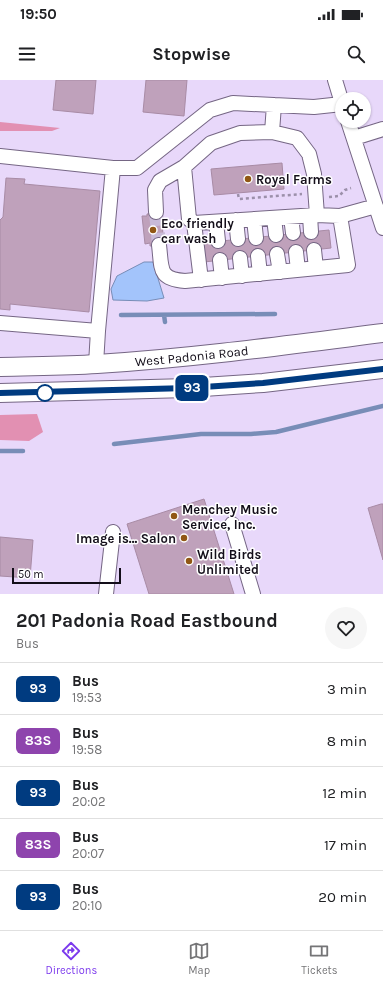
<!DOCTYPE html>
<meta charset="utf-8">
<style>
body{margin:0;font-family:Karla,sans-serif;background:#f6f6f6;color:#202124;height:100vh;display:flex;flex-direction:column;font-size:15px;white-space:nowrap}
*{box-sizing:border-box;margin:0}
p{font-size:13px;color:#757577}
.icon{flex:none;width:22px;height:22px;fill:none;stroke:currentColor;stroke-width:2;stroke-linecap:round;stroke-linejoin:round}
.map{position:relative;height:514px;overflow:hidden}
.side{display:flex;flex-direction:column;background:#fff;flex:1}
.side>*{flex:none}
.badge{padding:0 8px;border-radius:6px;font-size:14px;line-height:26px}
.tools{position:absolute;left:335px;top:12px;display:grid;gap:8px}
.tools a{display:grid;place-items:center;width:36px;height:36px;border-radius:50%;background:#fff;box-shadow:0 1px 3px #0004;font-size:20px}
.scale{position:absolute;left:12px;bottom:10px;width:109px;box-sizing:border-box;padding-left:4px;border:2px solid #130e19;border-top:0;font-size:11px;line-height:14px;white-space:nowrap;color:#130e19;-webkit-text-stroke:3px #fff;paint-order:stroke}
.map>.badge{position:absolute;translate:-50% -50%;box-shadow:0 0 0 2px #fff}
.round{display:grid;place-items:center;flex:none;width:42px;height:42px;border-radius:21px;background:#f6f6f6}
.headline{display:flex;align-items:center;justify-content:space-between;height:68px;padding:0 16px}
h1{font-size:19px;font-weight:700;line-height:30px}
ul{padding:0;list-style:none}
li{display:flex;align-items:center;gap:12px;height:52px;padding:0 16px;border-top:1px solid #e0e0e0}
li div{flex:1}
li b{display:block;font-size:15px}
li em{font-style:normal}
li .badge{min-width:44px;font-weight:700;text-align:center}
.status{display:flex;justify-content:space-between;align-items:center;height:28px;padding:0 20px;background:#fff;direction:ltr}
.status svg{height:11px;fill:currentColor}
header{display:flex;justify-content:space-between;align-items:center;height:52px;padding:0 16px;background:#fff;font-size:18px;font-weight:700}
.menu{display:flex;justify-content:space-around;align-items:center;height:56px;border-top:1px solid #e0e0e0;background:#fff;font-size:11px;color:#757577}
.menu a{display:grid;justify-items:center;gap:2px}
.menu .selected{color:#7c3aed}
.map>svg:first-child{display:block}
.forest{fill:#e290b2}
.water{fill:#a3c4fb;stroke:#788db7}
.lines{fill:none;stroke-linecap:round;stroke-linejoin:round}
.stream{stroke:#788db7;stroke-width:4.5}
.building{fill:#bfa1bb;stroke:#a88ba5}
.minor-tunnel{stroke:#c8bad8;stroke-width:14;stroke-dasharray:14 7;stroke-linecap:butt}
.minor-casing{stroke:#756684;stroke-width:16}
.major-casing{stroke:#756684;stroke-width:20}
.path{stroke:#9c90aa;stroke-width:2.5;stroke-dasharray:3 3;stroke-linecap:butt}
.minor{stroke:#fff;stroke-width:14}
.major{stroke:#fff;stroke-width:18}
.line-casing{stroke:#fff;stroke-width:9}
.line{stroke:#003b80;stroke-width:6}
.poi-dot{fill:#915714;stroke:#fff;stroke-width:1.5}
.stop-dot{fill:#fff;stroke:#003b80;stroke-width:2}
.labels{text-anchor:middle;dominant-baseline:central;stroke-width:3;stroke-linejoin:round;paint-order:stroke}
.poi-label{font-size:13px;font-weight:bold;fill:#130e19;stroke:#fff;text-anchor:start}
.street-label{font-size:13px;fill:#130e19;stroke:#fff}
</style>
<div class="status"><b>19:50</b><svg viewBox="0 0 49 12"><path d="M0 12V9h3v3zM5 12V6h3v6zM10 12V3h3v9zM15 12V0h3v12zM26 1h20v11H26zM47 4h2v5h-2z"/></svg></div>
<header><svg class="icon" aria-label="menu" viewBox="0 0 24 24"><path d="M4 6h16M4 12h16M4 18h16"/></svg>Stopwise<svg class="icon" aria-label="search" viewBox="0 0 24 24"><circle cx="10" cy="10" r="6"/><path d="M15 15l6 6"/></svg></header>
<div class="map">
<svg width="383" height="514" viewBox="0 0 383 514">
<rect width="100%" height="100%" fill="#e8d8fa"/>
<path class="forest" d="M0 42 60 48 52 51H0Z
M37 334 43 352 29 361 0 360V335Z"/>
<path class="water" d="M144 182H153L164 218 147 221 113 220 111 209 117 196Z"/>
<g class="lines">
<path class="stream" d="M121 235 275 234
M164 235 165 242
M114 364 201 354H251L276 352 383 326
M0 371H23"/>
</g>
<path class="building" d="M56 0H96L93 34 53 30Z
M146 0H187L184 36 143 32Z
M282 83 284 109 214 115 211 89Z
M6 98 25 99 24 104 100 111 89 232 10 224V230L0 229V140L3 137Z
M161 132 164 165 150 166V163L145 164 142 136H147V134Z
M329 150 331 168 204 182 202 163Z
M204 419 234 514H149L127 444Z
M381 424H383V480L368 428Z
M0 457 33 460 30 498 0 496Z"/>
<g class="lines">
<path class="minor-tunnel" d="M156 132 159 165"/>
<defs>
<path id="minor" d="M335 0 342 23
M274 25 272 52 240 53 211 63 184 87 189 139 194 143 317 135 340 136 376 126
M348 41 383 148
M272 52 297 58 309 74 314 94 317 135
M354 58 383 49
M0 76 113 88H137L210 30 233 23 314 27 342 24
M156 132 155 110 160 101 184 87
M310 136 311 152
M291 137 293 153
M274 138 276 155
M254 139 256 158
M236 140 238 159
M216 142 218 161
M194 143 201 200
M159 165C162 189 158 199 185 201L348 185 340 136
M314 170 316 188
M296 172 298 190
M277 174 280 192
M258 176 260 194
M240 178 242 196
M220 180 222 198
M0 243 98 251
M96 284 98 251 113 88
M232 444 253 514
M106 514 113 452"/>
<g id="major">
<path id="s1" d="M0 287C32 286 65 286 97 284 193 278 288 265 383 253"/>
<path d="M0 313 188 308 263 303 383 289"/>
</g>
</defs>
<use href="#minor" class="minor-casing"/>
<use href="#major" class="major-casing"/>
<path class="path" d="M238 114 239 119 302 114
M329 117 339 116 345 110 351 108"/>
<use href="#minor" class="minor"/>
<use href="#major" class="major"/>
</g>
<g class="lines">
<defs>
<path id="line" d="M0 313 188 308 263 303 383 289"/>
</defs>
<use href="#line" class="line-casing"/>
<use href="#line" class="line"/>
</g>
<g class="poi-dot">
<circle cx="248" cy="99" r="4"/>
<circle cx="153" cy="150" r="4"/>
<circle cx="174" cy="436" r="4"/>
<circle cx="184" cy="458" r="4"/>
<circle cx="189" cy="481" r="4"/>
</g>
<circle class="stop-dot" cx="45" cy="313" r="8"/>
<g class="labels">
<g class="poi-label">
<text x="256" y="99">Royal Farms</text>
<text x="161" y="143">Eco friendly<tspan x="161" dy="15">car wash</tspan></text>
<text x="182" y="429">Menchey Music<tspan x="182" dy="15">Service, Inc.</tspan></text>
<text x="176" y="458" text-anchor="end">Image is… Salon</text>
<text x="197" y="474">Wild Birds<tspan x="197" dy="15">Unlimited</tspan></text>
</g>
<g class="street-label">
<text stroke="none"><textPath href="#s1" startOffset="192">West Padonia Road</textPath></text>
</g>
</g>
</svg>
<div class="tools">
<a><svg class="icon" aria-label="locate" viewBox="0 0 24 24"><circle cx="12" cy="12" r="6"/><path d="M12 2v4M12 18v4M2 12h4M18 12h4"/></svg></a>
</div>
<div class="scale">50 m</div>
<b class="badge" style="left:192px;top:308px;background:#003b80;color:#fff">93</b>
</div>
<section class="side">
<div class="headline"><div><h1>201 Padonia Road Eastbound</h1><p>Bus</p></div><a class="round"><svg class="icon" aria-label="heart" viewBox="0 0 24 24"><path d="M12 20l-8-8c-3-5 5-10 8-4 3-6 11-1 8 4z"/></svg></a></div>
<ul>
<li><span class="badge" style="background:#003b80;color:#fff">93</span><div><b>Bus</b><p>19:53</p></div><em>3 min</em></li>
<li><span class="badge" style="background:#8e44ad;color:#fff">83S</span><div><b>Bus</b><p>19:58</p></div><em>8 min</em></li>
<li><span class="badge" style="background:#003b80;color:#fff">93</span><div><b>Bus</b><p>20:02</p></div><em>12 min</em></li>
<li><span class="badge" style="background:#8e44ad;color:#fff">83S</span><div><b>Bus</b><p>20:07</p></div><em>17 min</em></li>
<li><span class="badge" style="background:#003b80;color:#fff">93</span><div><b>Bus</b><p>20:10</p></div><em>20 min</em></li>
</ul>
</section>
<nav class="menu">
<a class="selected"><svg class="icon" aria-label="directions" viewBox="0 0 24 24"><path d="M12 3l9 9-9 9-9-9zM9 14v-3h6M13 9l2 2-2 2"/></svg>Directions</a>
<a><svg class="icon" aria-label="map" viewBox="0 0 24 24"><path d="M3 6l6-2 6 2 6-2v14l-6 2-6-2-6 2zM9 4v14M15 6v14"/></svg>Map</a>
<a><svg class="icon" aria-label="tickets" viewBox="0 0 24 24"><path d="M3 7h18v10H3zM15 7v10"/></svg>Tickets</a>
</nav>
